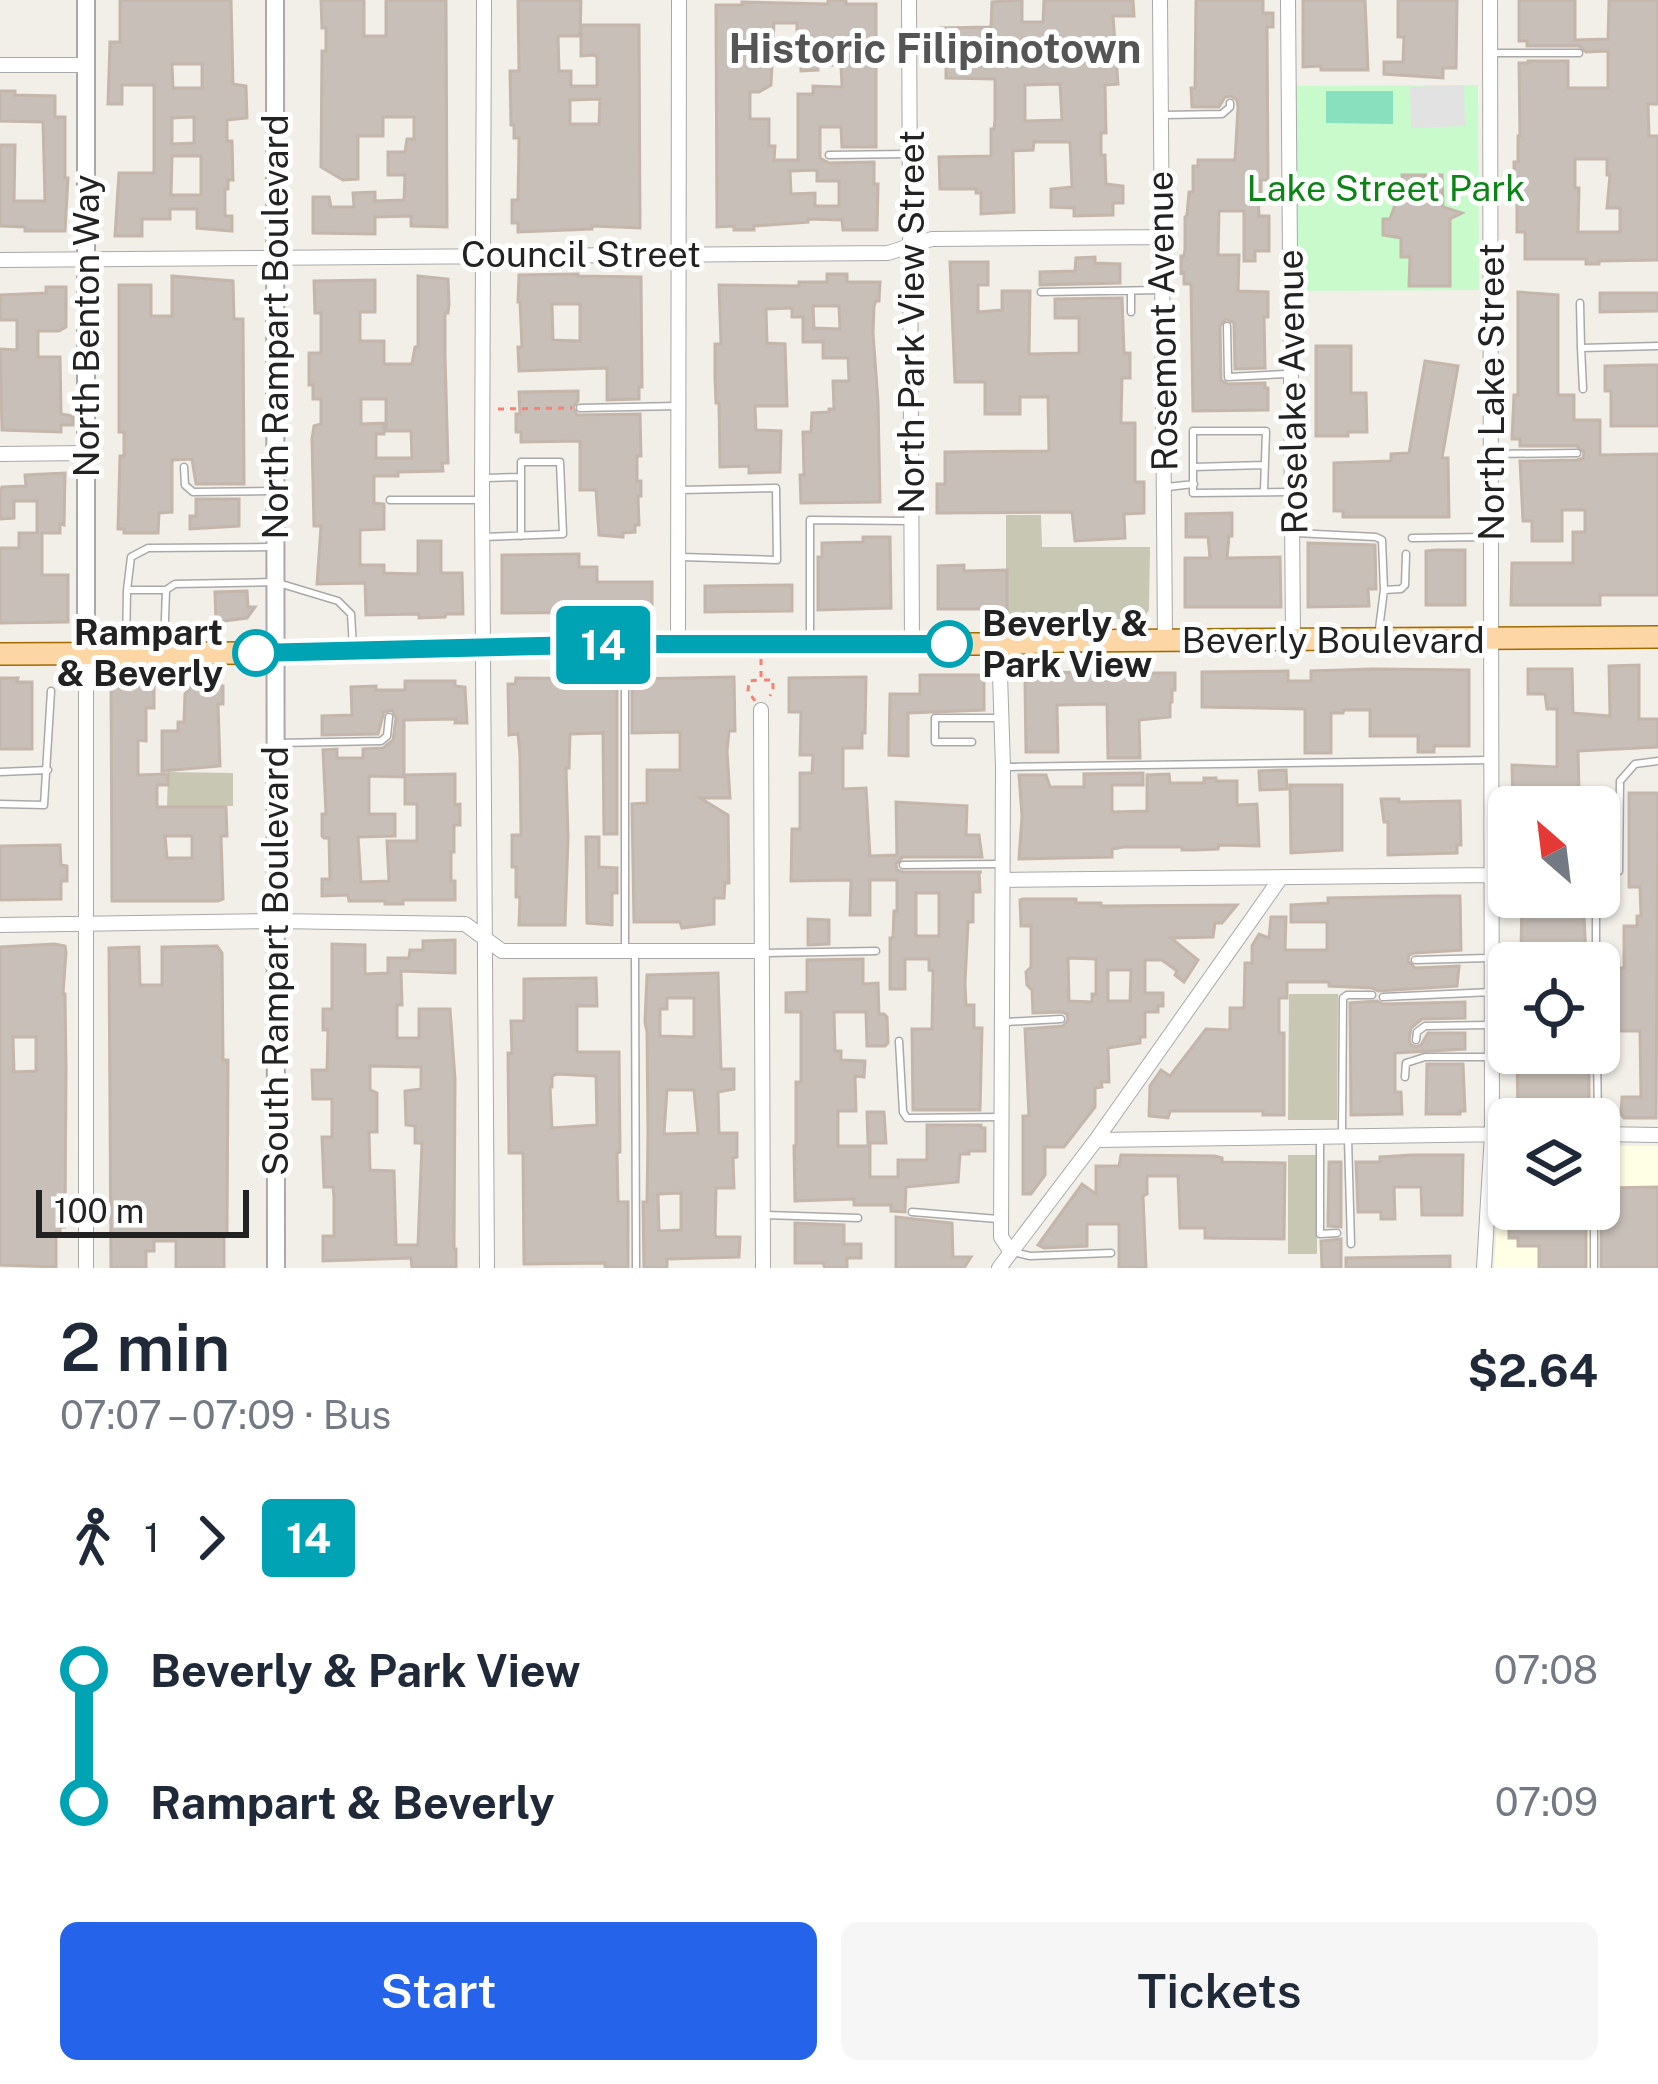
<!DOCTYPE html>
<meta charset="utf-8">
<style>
body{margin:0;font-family:"Public Sans",sans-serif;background:#f6f6f7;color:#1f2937;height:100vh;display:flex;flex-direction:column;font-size:45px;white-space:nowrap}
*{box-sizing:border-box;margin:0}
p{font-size:39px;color:#747a83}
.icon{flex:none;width:66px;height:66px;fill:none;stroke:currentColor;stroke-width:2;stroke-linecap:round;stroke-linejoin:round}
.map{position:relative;height:1268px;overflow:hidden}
.sheet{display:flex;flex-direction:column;background:#fff;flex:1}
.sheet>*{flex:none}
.badge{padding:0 24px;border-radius:9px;font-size:42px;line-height:78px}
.needle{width:78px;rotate:332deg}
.controls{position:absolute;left:1488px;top:786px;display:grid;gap:24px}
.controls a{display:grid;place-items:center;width:132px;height:132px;border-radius:18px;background:#fff;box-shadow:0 3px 9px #0004;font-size:60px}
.scale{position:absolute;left:36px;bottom:30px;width:213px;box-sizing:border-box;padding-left:12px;border:6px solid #222;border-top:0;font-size:33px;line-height:42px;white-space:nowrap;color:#222;-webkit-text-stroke:9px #fff;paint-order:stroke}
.map>.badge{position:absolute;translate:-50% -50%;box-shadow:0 0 0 6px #fff}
.legs{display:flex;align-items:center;gap:18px;height:132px;padding:0 60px;font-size:39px}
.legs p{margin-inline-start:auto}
.summary{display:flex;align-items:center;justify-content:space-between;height:204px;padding:0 60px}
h1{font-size:66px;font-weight:600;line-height:90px}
.action{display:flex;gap:24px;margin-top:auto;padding:24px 60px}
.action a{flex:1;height:138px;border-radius:18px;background:#2563eb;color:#fff;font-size:48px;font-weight:600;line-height:138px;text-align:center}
.action a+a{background:#f6f6f7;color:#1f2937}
ul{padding:0 60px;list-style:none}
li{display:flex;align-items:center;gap:42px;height:132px;font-size:45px}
li i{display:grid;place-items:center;width:18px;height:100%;margin:0 15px;background:currentColor}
li i::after{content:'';width:30px;height:30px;margin:-15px;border:9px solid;border-radius:50%;background:#fff}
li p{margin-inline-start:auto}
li:first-child i{background:linear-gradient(#0000 50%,currentColor 0)}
li:last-child i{background:linear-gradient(currentColor 50%,#0000 0)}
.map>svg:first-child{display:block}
.education{fill:#ffffe5}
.construction{fill:#c7c7b4}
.park{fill:#c8facc}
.pitch{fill:#88e0be}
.parking{fill:#e2e2e2}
.building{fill:#c7bfb8;stroke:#c4b6ab;stroke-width:3;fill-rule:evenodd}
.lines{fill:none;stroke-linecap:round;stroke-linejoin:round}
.service-casing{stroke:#a9a9a9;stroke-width:9}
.minor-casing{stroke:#a9a9a9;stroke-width:16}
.tertiary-casing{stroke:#a9a9a9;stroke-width:20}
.primary-casing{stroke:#a06b00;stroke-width:24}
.path{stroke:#fa8072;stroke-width:3;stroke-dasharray:6 6;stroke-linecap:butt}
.service{stroke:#fff;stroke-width:6}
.minor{stroke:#fff;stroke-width:14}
.tertiary{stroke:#fff;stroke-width:16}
.primary{stroke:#fcd6a4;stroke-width:21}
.line-1-casing{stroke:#fff;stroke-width:27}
.line-1{stroke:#00a3b4;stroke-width:18}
.stop-1-dot{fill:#fff;stroke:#00a3b4;stroke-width:6}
.labels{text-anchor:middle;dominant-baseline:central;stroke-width:10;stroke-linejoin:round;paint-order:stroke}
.park-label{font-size:36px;fill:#0c8416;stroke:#fff}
.street-label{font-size:36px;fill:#222;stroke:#fff}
.stop-label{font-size:36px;font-weight:bold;fill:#222;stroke:#fff;text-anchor:start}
.quarter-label{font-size:42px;font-weight:bold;fill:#555;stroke:#fff}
</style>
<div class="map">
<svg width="1658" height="1268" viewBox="0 0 1658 1268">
<rect width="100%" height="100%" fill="#f2efe9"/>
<path class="education" d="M1502 1146H1509V1209H1599V1146H1658V1268H1494Z"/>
<path class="construction" d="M1006 515H1041L1042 547H1150L1149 610 1143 619H1006Z
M168 772 233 773V806H167Z
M1289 994H1338L1337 1120H1288Z
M1288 1155H1317V1254H1288Z"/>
<path class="park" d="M1478 85 1479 290 1293 291V86Z"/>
<path class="pitch" d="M1326 91H1393V124L1326 123Z"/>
<path class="parking" d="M1464 85 1465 126 1411 128 1410 87Z"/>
<path class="building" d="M120 0H231L233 84 246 86 247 118 227 120V141H232L233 180H228V189H225V216H232V231L197 228V209H170V219H142V236H115L119 173H154V85H122V104H108L110 42H120ZM172 64H202V88H173ZM194 117V143L172 144V118ZM172 156H201V195H171Z
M321 0H364V36H386V0H446L447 227 411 226V216L375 217V234L313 233V197H329L331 207H354L353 193 375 192V201L404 200 405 175H388V152H405L407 139H414V117H383V136H358V179L343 180 321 167 322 51H326V28H322Z
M518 0H581L580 36H558L559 71H571V86H597V58L595 55 581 56V25H639L640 228 592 226V229L518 232V223H512V200H518L519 138H514V125H511L510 71H519ZM600 99 599 124H570V100Z
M828 0H846V4H876V147H842L841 127H820V158L829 163 874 162V184H878L877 230H843L842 220 808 219V222L754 226V230H734V226L717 227 716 5H742V2L828 4ZM774 23H797V31H801V71L818 70V65H841L842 87 813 86V94H798V160H774L775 146H769V119H750V92H759L771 85ZM817 170V181H839V206H815V193L791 194 790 171Z
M1022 0V22H1043L1044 0H1133L1134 16H1113L1118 84 1105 85 1106 133H1101V155H1105L1106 184 1123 186V203H1113V215L1074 216V208L1051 207V189L1072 187 1070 142H1034L1033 150 1013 151 1014 212 981 214V193H976V189H940L939 157 991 156V129H994L995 120V79L946 78V53H940V28L991 27 992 2ZM1060 84 1062 120 1025 121V85Z
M1196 0H1263V13H1273V27H1267L1268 180H1261V192L1258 191 1259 216H1269V251H1255V261H1244V211H1219L1218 255H1239L1238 291 1268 292V317H1264L1265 368 1235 369 1234 323 1226 319 1220 326 1221 380 1228 384 1265 383V388H1268V410L1193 411 1191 284H1184V272L1181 273V256H1184L1185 249V217L1187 215 1189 192H1193V166H1198V160H1235L1238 107 1237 100 1231 96 1225 97 1219 107H1192L1191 88H1195Z
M1303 0H1365L1368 70H1321V66L1303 67Z
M1398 0H1457L1456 68H1443V78L1384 74V62H1403L1404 37H1398Z
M1519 0H1575V40L1608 39 1609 0H1658V104H1648L1649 136H1658V260L1599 261V264H1586V259H1525V232H1517V177H1514V162H1518V136H1520L1519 63H1528V61H1568V88H1608V51L1586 52 1579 46H1527V41H1519ZM1575 159H1607V175H1610L1607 208H1620V232H1578L1579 188H1575Z
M0 91H15V95L55 96V117H65V178H68L65 231H25V227L0 226V145H15L14 201H45L43 122 0 121Z
M1402 175H1442L1443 207 1462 213 1450 219V286H1409L1410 257H1401V238L1383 235V219H1390L1396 202 1402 197Z
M1095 257V263L1120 264V283L1040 285V272L1075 271 1076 258Z
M950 262H988V285H978V312L1002 310V291H1030L1029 354 1079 353V318H1055V299L1122 298 1124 353H1130V378H1122L1121 423H1135V482H1144V513L1124 514 1125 538 1075 541 1072 512 937 513V484H945V452L1049 451 1048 397H1020V414H985V382H955Z
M578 274V276L641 277 642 387H639V399L607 400V368L519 371 518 347H522L520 302H518L519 275ZM552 304H580V341L553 340Z
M827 274H847V282H880L879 301H876L874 306 873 333 878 402 880 502 801 503 800 475H804L803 432H811L812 413 829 412V409H834L833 381H849L848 358H823V342H803V317H792V308L766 309 767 343 785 344 787 406H755L756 430 781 431 780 472 749 473V466L720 467 719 403H716L715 377V344H721L719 285 799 286V282H827ZM813 306H839L840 329 814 328Z
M172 276 233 281 234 319H243L244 484H196L192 459 172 460V512L159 513 158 533H124V529H118L120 456H124V432H119V285H151V316H172Z
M418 276 448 279 449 304 448 313H445V355L448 463H442L443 471 398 472V476H374V503L384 504V529L360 530V565H384V573L418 574V541H441V573H462L463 614H446L445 617 419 618V614L366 615 365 583 317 584 321 526H314L312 439 314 426 321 424V399H313V385H309V353H321V313H315L314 281 375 280V312H360V341H384V364H412L415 347H418ZM361 399H386V431H411L412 458H376V434H384V423L361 424Z
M46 287H66V327L59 331H38V357H60L61 414 73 416V425H61V432L2 430 0 349 17 350V320H0V295L46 293Z
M1518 292 1558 295V395H1574V420H1600V455L1658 454V595H1600V605H1511L1512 563H1573V532H1585V510H1562V541H1532V521H1523L1520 461 1577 460 1583 458 1584 452 1577 446H1520V439H1512L1514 395H1518Z
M1600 293H1658V311L1600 312Z
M1316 346H1351V393H1366L1367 432H1348V436H1316Z
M1425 361 1458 366 1442 458H1448L1449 517H1343V511H1334V463L1391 461V454L1409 453Z
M1646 365H1658V426H1611V391H1605V366Z
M578 391V401L573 407 577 415 640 414 641 456H637V481H641V496H638L639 525H635V532L623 533V537L599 535 596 490H580V441L521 442V432H516V414H520L519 392Z
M65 473 64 525 60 524V533H42V575H68V622L0 623V548H19V533H37V501H14V518L0 519V491L2 487 26 486 25 475Z
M196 499H239V526L190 529V516H196Z
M1232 513V536H1229L1227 558 1280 557 1281 607H1185V558H1210L1208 537H1186V514Z
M863 537H890L891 608 818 610V557H822V543L863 542Z
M1308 543 1375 545 1376 589H1368L1369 606 1308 607Z
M1436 550H1465V605H1426V551Z
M579 554V567H597V582H652V612L502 613V555Z
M964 565V571L1007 570V609H938V566Z
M792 585V611L705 612V586Z
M247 591 248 607H255L247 618 216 622 215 592Z
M1639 665V719H1658V747L1578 751 1579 794H1546L1547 807H1513L1512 765 1557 767V709H1547L1545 694H1528V669H1572L1573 713 1610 716 1609 666Z
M1372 669 1469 670V746H1434V752H1418V736H1370V710H1344L1343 713H1331V753H1305V709L1202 707V672L1288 671V681H1311V671Z
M1139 671V673H1175V690H1172V702H1170V717L1139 720 1140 758H1108L1107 704 1057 705 1058 752H1026L1025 683 1035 673Z
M920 675H984V710L908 713V756L889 755 890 694H920Z
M135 676H154V708H146V741L138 740V775L168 774V785H157V807H226L227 836H221L223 899 218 901H112L111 679H135ZM165 836H192V858H167Z
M734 677 735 731H729L727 751 730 798H700L728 815 729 883H725L724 898H714V924L682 928 680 922H634L632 804 647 803V770H680V732L632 733V679Z
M866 677 865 733H862V748H843V789L866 788 870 856 897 855 896 802 967 806 966 835H979L982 857H903L896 864 897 870 903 872H982H979L980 892H973V922H968L965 983 966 1005H974V1028H982L980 1110H913L912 1029H932L933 971 929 970V959H905V989H890V938H893L894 911H897V880H870V915H850L851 880 791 881 792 829H800V773H812L813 755H800L801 712H789V678ZM916 893H939V936H916Z
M0 678H18L17 682H32V749H0Z
M516 678 617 679V834H604L603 733 570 734 569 768H566L568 837 565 925H519L520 897H516V867H512V835H521L520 755 518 734 509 735 508 684H515Z
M405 681H455V686L465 687 467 723H455L456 719 404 720V777L369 776V814H395V836L358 837 361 882 389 881 387 841H417V804H405V775L455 774V805L460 804V825H454V852H451V881H455V900H403V904H385V901H349L348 895 322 896V879H330L329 838H324L322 836V814H326L323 750 337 749V758H363V749L383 748 393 740 396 718 392 710 384 712 378 734 322 735V716L352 715 351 687 376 686V690H405Z
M191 686H223V704H218L220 766 162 771V731H178V722H184L185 694Z
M1286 770 1287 789 1260 790 1259 771Z
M1143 773V785H1112V812L1147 811V775L1169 774 1170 783H1204V778H1216V781H1237V805L1257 804 1259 846 1219 845 1218 849 1196 850H1182V847H1124L1112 849V857L1019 859 1022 816 1019 775H1046L1050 787H1084V774Z
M1290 785H1342V850L1291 853Z
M1629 793H1658L1656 1118H1624L1621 1114 1622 1097H1641L1640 1031H1615V1036H1601L1602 1004H1606V968H1624V926H1637V916H1641L1640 887H1629Z
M1381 799H1399V802L1460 801 1461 845H1457V853L1388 855V822H1384Z
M586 837H599V867L617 868V893H612V925L587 923Z
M60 845 61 865 67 866V881H61V899L0 900V846Z
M1437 896H1460L1461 950 1414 953 1409 955 1408 961 1415 968 1459 966 1457 986 1378 991 1372 988 1329 986V982H1287V998H1279V1033H1284V1115H1263V1111H1170L1168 1118 1149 1116 1150 1086 1161 1070 1170 1076 1206 1029 1230 1030V1008H1244L1245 963H1252V946L1259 934 1269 938 1271 917H1286L1285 950H1327V922H1291V905L1328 903V898Z
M1522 897H1583L1586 956H1580V963H1564V955L1521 953Z
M1023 899H1076V903H1101V906L1237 905 1222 923H1215L1213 937 1171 938 1198 960 1184 982 1175 975 1177 971 1162 960H1145V993H1163V1006H1158V1012H1145V1037H1140V1043L1108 1048 1109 1082H1101L1102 1087 1095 1088V1107L1064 1147H1045V1175L1031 1194H1023V1116H1029L1025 1029 1063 1026 1068 1020 1067 1014 1062 1012 1033 1013 1032 990 1027 985 1026 972 1031 967V926H1021L1020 900ZM1068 958 1096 959V994H1092V1002L1069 1001ZM1108 970H1131L1130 1001H1108Z
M808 919 829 920V944L808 945Z
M455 940V973L401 971 402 1005H397V1038H419V1009H450L455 1079 454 1249H456V1268H412L411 1258 323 1261V1236H334V1197L333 1187H324L322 1137H332V1099H313L312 1070H327L328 1030H323V1009H332V944L365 945V974L388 973V958H409L410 950H423V941ZM370 1066 421 1067V1089L405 1091 406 1125 415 1126V1143H422L418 1245H396L394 1171 370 1170 369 1132H377V1093L370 1090Z
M54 944 65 946 66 952 63 994H65L66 1069 65 1227H60V1232H56V1267L0 1265V947ZM13 1037H36V1071L14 1072Z
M217 946 222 953 223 1060H228L227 1231 224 1237V1268H176V1241H154V1251H146V1268H111L109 948 139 947 140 985H162V947Z
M863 959V984L878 983 879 1014H884L887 1017 888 1043 885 1046H867L866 1012H834L835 1051H841V1060L865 1061 864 1077 855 1076 856 1111H838V1146H870V1177H898V1160H927V1125H981V1128H985V1151H969V1154H960L958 1182 906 1187 905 1212 891 1211V1205H854V1199L795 1201 794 1146H796V1082H801V1012H786V993L807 992V960Z
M718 973 721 1069H734V1089L718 1092 719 1133H737V1157L733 1158 734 1188H716L715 1234 716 1237H740L739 1257 667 1259V1268H644L643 1202H647L648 1134 647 1032 645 1022 647 975ZM667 998H694V1037L660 1036V1009H667ZM667 1090H694L698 1133 664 1134ZM681 1193V1230L659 1231 658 1194Z
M596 978 597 1006H577V1052H619L620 1152 617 1153 618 1202H628V1268H605V1263L524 1264 523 1153H509L508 1053H512L511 1021H524V979ZM557 1074 596 1076 597 1125 552 1128 550 1087H552V1076Z
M1377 1001 1383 1004 1465 1002V1018L1422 1019 1411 1028 1409 1040 1411 1045 1416 1047 1421 1045 1428 1033H1465V1049L1395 1053V1092H1401L1402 1114 1351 1115 1350 1003Z
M1566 1053H1587V1059H1589V1113L1518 1114 1517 1059H1566Z
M1427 1064H1463L1465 1111H1460V1114H1426Z
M867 1112H884L886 1143H868Z
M1121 1155 1215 1156 1222 1158V1162L1285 1163 1284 1239 1205 1238V1228H1180L1178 1176H1147V1194L1143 1196 1146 1268H1119V1224H1087V1246L1044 1248 1038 1245 1082 1184 1096 1194V1166H1119Z
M1412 1155H1463L1462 1215H1422L1421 1187H1394L1395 1219H1381V1212H1358L1356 1162H1380V1157Z
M1329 1162H1341V1227L1328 1226Z
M1658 1187V1268H1601V1209H1605V1188Z
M1509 1209H1586V1268H1539V1246H1518V1238H1509Z
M896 1217 952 1223 953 1257H971L964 1268H896Z
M795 1223 844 1225V1244H861V1258H847V1268H825L823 1263H795Z
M1341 1239V1268H1322L1321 1241Z
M1450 1256V1268H1346V1258Z"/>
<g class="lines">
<defs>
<path id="service" d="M1494 53H1579
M1164 115 1222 114 1230 107V103
M829 155 907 154
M1131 291V312
M1041 292 1161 290
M1580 303 1581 348
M1227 326 1228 377 1287 374
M1583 389 1581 348 1658 346
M580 408 677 406
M1494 454 1577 453
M184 467 185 485 193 492 272 491
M1193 467 1265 465
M486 478 520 477
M1167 487 1194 484
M680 490 776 488 777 560 681 557
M1264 491 1266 431H1193V493L1289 492
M390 500H478
M1296 533 1376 537 1382 540 1384 590 1378 637
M483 537 563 534 560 462H521V536
M1412 538 1487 537
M127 590 131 557 148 548 272 547
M166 590 175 584 275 582 338 601 351 614 353 647
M1384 590 1401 589 1405 585 1406 554
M810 641V520L910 521
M126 649 127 590H166L164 647
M972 742H935V718H1000
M279 743 381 741 387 736 389 717
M1006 767 1491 760
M0 772 48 770
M0 804 44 805 51 691
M903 865 999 864
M1619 871 1620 781 1635 764 1658 761
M1596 897V963
M625 951V648
M765 953 876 951
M635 955 636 1268
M1415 960 1488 958
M1383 997 1492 992
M1006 1022 1061 1019
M1416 1040 1417 1032 1425 1026 1488 1025
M899 1041 903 1112 907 1118 998 1117
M1597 1053 1598 1119
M1405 1077 1406 1063 1425 1057H1489
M1342 1132 1343 998 1347 995H1372
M1348 1139 1351 1244
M1320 1140V1234L1337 1233
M1492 1195H1509
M1594 1209V1268
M912 1212 998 1219
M766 1215 858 1218
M1013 1252 1030 1256 1111 1253"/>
<path id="minor" d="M484 0 482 500 487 1268
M909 0 912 645
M1160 0 1165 641
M1288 0 1293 640
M0 65H85
M0 260 888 253 932 239 1160 237
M0 454 86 453
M678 644 679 0
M999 644 1003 767 1001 1237 1011 1252
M86 652V1268
M761 710 763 1268
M1003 880 1492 875
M0 925 275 921 465 924 502 951H761
M1599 1134 1658 1135
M1096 1140 1509 1134
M999 1268 1096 1140 1280 879
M1484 1268 1492 1134 1490 0"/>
<path id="tertiary" d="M86 0V652
M275 0 276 1268"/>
<path id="primary" d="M0 654 274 653 625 644H999L1060 641 1658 637"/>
</defs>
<use href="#service" class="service-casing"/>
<use href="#minor" class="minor-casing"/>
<use href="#tertiary" class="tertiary-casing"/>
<use href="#primary" class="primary-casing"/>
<path class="path" d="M498 409 572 408
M761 659V680H773V690L770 696
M755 701 748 691 749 681 761 680"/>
<use href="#service" class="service"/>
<use href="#minor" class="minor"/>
<use href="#tertiary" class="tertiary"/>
<use href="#primary" class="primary"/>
</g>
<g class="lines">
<defs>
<path id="line-1" d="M256 653 625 644H949"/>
</defs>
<use href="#line-1" class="line-1-casing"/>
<use href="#line-1" class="line-1"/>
</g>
<g class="stop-1-dot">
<circle cx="949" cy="644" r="21"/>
<circle cx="256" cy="653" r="21"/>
</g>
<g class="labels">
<g class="park-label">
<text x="1386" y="188">Lake Street Park</text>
</g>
<g class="street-label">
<text x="581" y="254">Council Street</text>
<text transform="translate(1162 321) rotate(-91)">Rosemont Avenue</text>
<text transform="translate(911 322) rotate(-90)">North Park View Street</text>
<text transform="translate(86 326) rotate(-90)">North Benton Way</text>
<text transform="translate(275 327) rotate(-90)">North Rampart Boulevard</text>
<text transform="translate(1292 392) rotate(-91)">Roselake Avenue</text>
<text transform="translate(1491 392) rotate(-90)">North Lake Street</text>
<text x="1333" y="640">Beverly Boulevard</text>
<text transform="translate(275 961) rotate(-90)">South Rampart Boulevard</text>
</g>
<g class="stop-label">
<text x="982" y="623">Beverly &amp;<tspan x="982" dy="41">Park View</tspan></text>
<text x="223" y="632" text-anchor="end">Rampart<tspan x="223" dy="41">&amp; Beverly</tspan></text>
</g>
<g class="quarter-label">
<text x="935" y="47">Historic Filipinotown</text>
</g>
</g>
</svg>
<div class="controls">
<a><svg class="needle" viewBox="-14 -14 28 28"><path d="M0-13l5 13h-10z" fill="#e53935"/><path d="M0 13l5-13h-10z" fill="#747a83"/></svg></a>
<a><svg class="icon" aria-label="locate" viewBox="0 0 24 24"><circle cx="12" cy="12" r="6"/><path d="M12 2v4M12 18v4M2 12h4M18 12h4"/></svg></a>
<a><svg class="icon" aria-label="layers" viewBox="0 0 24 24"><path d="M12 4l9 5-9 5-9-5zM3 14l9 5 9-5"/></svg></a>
</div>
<div class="scale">100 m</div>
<b class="badge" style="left:603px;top:645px;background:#00a3b4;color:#fff">14</b>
</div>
<section class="sheet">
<div class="summary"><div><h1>2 min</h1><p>07:07 – 07:09 · Bus</p></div><b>$2.64</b></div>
<div class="legs"><svg class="icon" aria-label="walk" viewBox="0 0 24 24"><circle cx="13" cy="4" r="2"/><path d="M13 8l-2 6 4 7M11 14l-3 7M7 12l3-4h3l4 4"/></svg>1<svg class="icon" aria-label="forward" viewBox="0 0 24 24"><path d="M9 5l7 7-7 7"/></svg><b class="badge" style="background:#00a3b4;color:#fff">14</b></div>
<ul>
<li><i style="color:#00a3b4"></i><b>Beverly &amp; Park View</b><p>07:08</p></li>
<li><i style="color:#00a3b4"></i><b>Rampart &amp; Beverly</b><p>07:09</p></li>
</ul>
<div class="action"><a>Start</a><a>Tickets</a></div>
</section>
